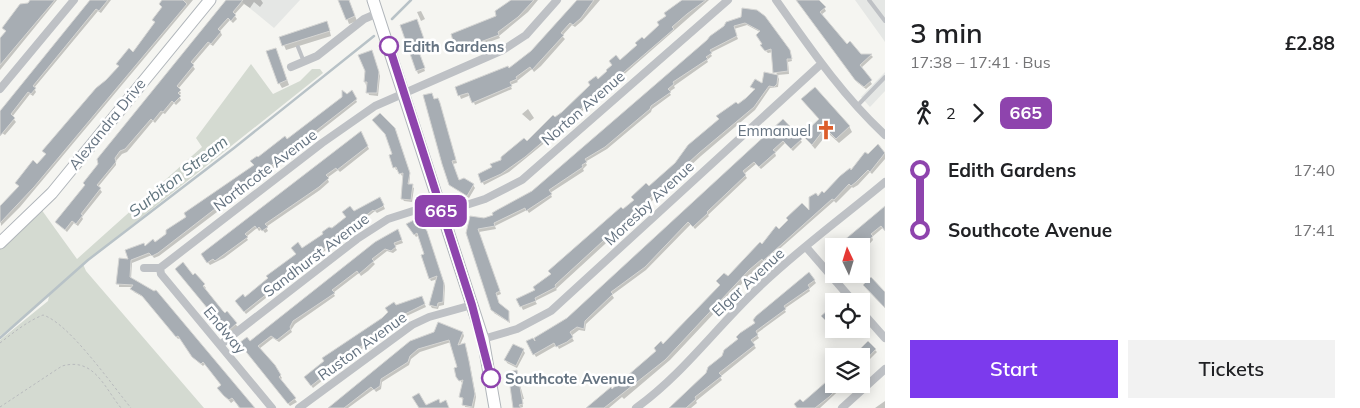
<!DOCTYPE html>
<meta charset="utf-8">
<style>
body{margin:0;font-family:Mulish,sans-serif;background:#f2f2f2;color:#202124;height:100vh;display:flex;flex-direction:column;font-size:19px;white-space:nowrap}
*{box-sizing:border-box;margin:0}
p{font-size:16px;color:#757577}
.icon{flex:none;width:28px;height:28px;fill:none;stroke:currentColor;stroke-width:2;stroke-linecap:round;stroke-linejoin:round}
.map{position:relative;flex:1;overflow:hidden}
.details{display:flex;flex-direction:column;background:#fff;width:475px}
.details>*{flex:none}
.badge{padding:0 10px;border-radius:8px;font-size:18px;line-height:32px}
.needle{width:32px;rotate:356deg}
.buttons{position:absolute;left:825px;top:238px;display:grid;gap:10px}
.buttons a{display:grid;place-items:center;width:45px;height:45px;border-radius:0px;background:#fff;box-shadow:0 2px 12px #0003;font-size:25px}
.map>.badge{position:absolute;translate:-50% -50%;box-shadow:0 0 0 2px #fff}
.legs{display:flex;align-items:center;gap:8px;height:55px;padding:0 25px;font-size:16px}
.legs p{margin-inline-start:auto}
.summary{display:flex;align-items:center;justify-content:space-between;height:85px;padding:0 25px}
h1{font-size:28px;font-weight:600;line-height:38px}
.button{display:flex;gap:10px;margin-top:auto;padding:10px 25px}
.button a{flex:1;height:58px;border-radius:0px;background:#7c3aed;color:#fff;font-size:20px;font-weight:600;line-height:58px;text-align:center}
.button a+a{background:#f2f2f2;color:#202124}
ul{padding:0 25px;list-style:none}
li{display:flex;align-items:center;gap:18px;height:60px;font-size:19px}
li i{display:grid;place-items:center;width:8px;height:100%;margin:0 6px;background:currentColor}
li i::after{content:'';width:12px;height:12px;margin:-6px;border:4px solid;border-radius:50%;background:#fff}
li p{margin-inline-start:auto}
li:first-child i{background:linear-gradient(#0000 50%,currentColor 0)}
li:last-child i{background:linear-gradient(currentColor 50%,#0000 0)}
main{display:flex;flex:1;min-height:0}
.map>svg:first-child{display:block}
.built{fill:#e5e7e5}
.green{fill:#d4dad1}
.shadow{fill:#0003}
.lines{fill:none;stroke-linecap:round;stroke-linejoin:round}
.stream{stroke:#b8c2c7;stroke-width:2.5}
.building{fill:#a7adb3;stroke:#d6d6d4}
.secondary-casing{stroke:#b0b5ba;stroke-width:13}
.path{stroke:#b8babd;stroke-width:1;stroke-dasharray:2.5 2.5;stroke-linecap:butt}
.lane{stroke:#bec1c5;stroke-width:4}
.street{stroke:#bec1c5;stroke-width:8}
.secondary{stroke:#fff;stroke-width:11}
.line-1-casing{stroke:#fff;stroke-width:11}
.line-1{stroke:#8e44ad;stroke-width:8}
.stop-1-dot{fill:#fff;stroke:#8e44ad;stroke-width:2.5}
.labels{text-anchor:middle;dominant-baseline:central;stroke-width:5;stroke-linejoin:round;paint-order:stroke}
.stop-label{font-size:15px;font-weight:bold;fill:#657381;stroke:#fff;text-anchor:start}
.street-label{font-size:15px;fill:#657381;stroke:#fff}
.poi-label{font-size:15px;fill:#657381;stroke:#fff;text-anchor:end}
.water-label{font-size:16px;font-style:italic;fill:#61757f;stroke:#fff}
</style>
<main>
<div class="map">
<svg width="885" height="408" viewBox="0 0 885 408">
<rect width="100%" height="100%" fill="#f5f5f1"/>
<path class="built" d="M240 0H300L274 28Z
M855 0H885V42L883 39Z
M885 72V91L870 107 861 97Z"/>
<path class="green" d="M251 64 273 94 300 81 312 69H320L323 73 83 264 86 271 204 408H0V340L48 301 49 296 0 336V248L41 209 77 259 202 147 196 138Z"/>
<path class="shadow" d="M32 0H57L0 70V46L7 32 4 28Z
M93 0H114H111L101 13 98 11 34 88 36 92 33 96 30 94 12 117 16 122 11 128 5 135 2 133 0 136V113Z
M173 0H193L20 207 1 226 0 207 19 187 17 183 47 155 44 151 119 67 118 64 133 53Z
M228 0H261L263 3 260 7 254 2 250 8 244 4 234 15 237 19 233 23 230 20 220 31 222 35 213 46 210 44 192 65 195 69 178 89 181 93 179 96 181 100 176 105 174 103 165 114 163 113 155 123 153 121 127 152 122 154 116 161V165L98 187 102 192 82 217 83 219 78 226 74 223 67 232 57 222Z
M340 0H349L357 21 349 24Z
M512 0H538L528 12 499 36 500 38 459 53 453 34 498 16Z
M578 0H600L582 21 575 27 572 25 562 36 565 39 541 66 534 72 532 69 517 81 518 82 510 85 512 89 475 105 471 95 461 99 457 88 509 70 532 52Z
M683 0H709L564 127 509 172 484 185 479 174 493 168 555 119 660 25Z
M798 0H819L826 11 821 15 847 46 860 55H871L873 57 861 68 872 84 866 89 858 83Z
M421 11 425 19 421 21 417 12Z
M742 18 789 51 792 61 788 62 789 74 777 75 779 79 778 87 770 88 755 110 701 156 556 289 557 290 535 301 537 304 523 310 518 300 536 291 755 91 752 87 763 85 777 76 773 52 768 53 763 48 760 32 747 25 734 29 738 39 710 53 712 56 707 60 708 62 674 86 675 88 669 92 671 95 652 109 651 112 607 149 585 162 587 165 583 169 584 171 550 193 552 197 529 213 527 210 495 226 496 229 479 232 501 294 496 296 499 305 508 312 510 323 494 313 468 233 484 219 495 216 533 192Z
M418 23 424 42 420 43 424 53 419 55 425 71 418 74 402 25Z
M329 28 331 36 286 50 281 38Z
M278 54 289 85 282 88 279 83Z
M373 54 380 76 378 96 369 95 365 82Z
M352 92 357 102 217 212 159 256 154 258 152 255 132 263 131 279 253 408H239L235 400 231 403 221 391 223 385 205 364 203 366 196 360 180 338 178 339 145 298 134 292 133 287H119L120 260H130L145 247 155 244 255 166 258 159 287 141Z
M803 99 849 126 852 132 839 143 828 133 815 149 803 135 820 120Z
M434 100 439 102 457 163 453 164 459 182 473 185 475 188 469 198 451 184Z
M528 109 534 118 530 121 522 114Z
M783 121 802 142 793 151 785 143 775 153 776 156 761 169 756 164 744 174 747 178 708 215 709 216 695 229 691 224 646 270 612 295 614 298 586 324 585 331 579 330 571 336 574 341 559 349 557 345 536 357 528 342 538 346Z
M361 133 369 149 340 172 338 170 327 178 329 182 320 190 266 227 268 231 265 233 262 229 259 231 257 228 246 237 248 240 224 258 210 265 204 258Z
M396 133 410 177 409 185 414 188 412 202 404 201 402 198 404 176H402L399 170H396L391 156 394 155Z
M878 146 885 153V159L872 174 870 172 858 185 853 188 852 187 836 203 834 201 751 274 670 360 624 399 622 397 609 408H589L648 361 720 286 717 281 728 278 779 231 810 213 818 197 851 172Z
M380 198 385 209 377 213 375 211 246 314 238 304 302 250 353 212Z
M885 208V226L872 237 873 240 865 249 861 246H840Z
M408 224 428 235 445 286 444 305 439 306 438 309 432 308 430 305 438 279 431 281 430 279 423 256 426 255 419 235 416 237Z
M399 233 403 243 394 246 397 250 393 253 387 251 373 262 375 264 368 271 361 276 359 273 333 293 335 296 295 324 291 330 292 332 279 342 273 338 259 349 274 366 282 378 280 380 297 402 290 406 242 346 250 343Z
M834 252V260L830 255Z
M178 272 193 277 195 275 206 288 203 290 238 327 229 334Z
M809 273 816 283 809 289 810 291 784 309 786 312 756 334 759 338 752 343 756 348 720 377 722 380 696 401 697 403 691 408H672L707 374 709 368Z
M423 300 426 307 398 320 313 388 307 380 396 307Z
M463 333 464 336 460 345 466 347 470 365 476 397 474 408 465 407 464 400 460 397 464 383H462L458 376V368L451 342 420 352 411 359 409 365 382 382 381 389 376 392 374 389 348 408H335L411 342Z
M868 343 877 352 861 368V356H855Z
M523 350 525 353 517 368 507 363 506 360Z
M516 371 524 399H522L523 407 519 408H514Z
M834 384H846L820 408H799Z
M885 401V408H875Z"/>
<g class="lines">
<path class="stream" d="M392 19 411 0
M0 338 88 260 234 148 374 36"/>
</g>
<path class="building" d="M30 0H55L0 65V38L6 31 2 28 20 4 28 3Z
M90 0H108L99 11 96 9 33 86 36 88 31 94 28 92 11 114 15 118 0 136V111Z
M162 0H183L187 4 34 187 0 223V206L19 186 15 183 33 160 37 164 46 154 42 151 96 88 106 80 119 66 116 64 129 48 133 52 155 22 152 20 162 7 159 4Z
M226 0H243L233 12 236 15 231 21 228 18 218 29 221 32 211 44 208 42 191 62 194 65 177 86 181 90 178 93 181 96 174 103 172 101 163 112 161 111 153 121 151 119 125 149 120 151 115 158 116 162 97 185 101 188 81 214 83 215 76 224 72 221 65 230 55 222 85 185 83 183 98 164 97 159Z
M338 0H349L355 16 346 20Z
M511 0H534L518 17 498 32 499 35 456 51 451 34 496 16 495 11Z
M577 0H594L581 18 573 25 570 23 561 33 564 35 532 70 530 67 516 77 517 79 510 82 512 86 472 103 468 93 458 96 455 87 508 66 509 68 531 51Z
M682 0H706L687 14 672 27 674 29 525 157 501 174 481 183 478 174 492 167 490 164 501 160V157L524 138 527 141 553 115 555 117 562 112 590 85 588 82 596 76 598 79 607 71 606 70 612 65 609 61 616 55 620 60 637 45 635 43 642 37 644 39 659 25 657 22 666 16 664 13Z
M796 0H819L826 7 820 12 847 44 850 41 861 54H872L860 65 872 80 864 87 855 80Z
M742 8 757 10 765 16 790 50 792 59H787L788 71 773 73 771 49 765 51 760 45 762 44 756 35 760 31 745 23 734 26 737 36 710 50 712 53 706 57 708 59 673 82 674 84 668 89 671 92 651 106 650 109 605 147 585 159 587 162 582 165 583 167 549 190 552 194 526 211 525 208 494 223 495 226 478 229 500 291 496 293 499 303 509 311V322L491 310 466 233 470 216 484 218 493 215 492 213 497 210 532 191 707 40 710 36 724 26 726 22 741 17Z
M417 19 424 39 420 40 423 50 419 52 425 68 416 71 400 25Z
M327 21 330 31 282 46 279 37Z
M276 48 287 80 278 84 266 51Z
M372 50 379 72 377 93H366L367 82H364L365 71 358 55Z
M764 72 778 75 777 84 774 87 769 86 754 107 699 153 555 285 556 287 535 298 536 301 520 307 516 299 535 290 533 287 551 274 548 271 621 207 623 209 634 200 631 197 646 183 649 186 675 163 688 145 719 119 716 116 736 102 738 104 746 98 755 89 750 87 755 79 762 83Z
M815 87 850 126 836 139 825 128 812 145 802 135 819 119 801 99Z
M342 90 347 94 352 90 357 99 158 253 152 256 149 253 131 260 130 277 154 291 156 290 255 408H240L232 398 229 400 224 396 217 388 221 385 203 362 201 364 192 357 178 336 176 337 142 296 130 289 133 285 116 284 119 258 128 259 125 250 144 243 145 246 153 239 155 242 166 234V230L186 217 184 213 254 165 250 161 257 156 258 157 285 136 287 139 342 97Z
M432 93 434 99 438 98 440 103 456 160 452 161 459 180 464 178 474 184 467 196 449 185 442 164 423 95Z
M380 113 395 128 410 173 408 184H413L411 200 401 199 403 173 399 174 396 167 393 168 389 155 392 154 385 134 372 120Z
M783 119 802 139 791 149 783 141 773 150 776 152 759 167 754 162 743 171 746 175 707 212 708 213 693 227 688 222 645 267 611 292 613 294 585 321 584 329 577 327 570 332 573 337 567 342 556 347 554 343 533 355 526 341 533 338 535 341 534 338 567 318Z
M361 131 368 146 337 170 336 168 326 175 329 178 319 187 265 224 268 227 262 231 259 227 257 229 255 226 245 234 248 237 215 261 213 259 207 263 201 254Z
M878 144 885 153 870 172 868 170 856 182 851 186 849 184 834 200 832 199 763 261 762 259 749 270 665 360 604 408H586L611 387 612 389 656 351 654 348 661 341 663 344 720 285 716 281 724 273 728 276 760 242 762 244 776 226 779 229 788 220 786 218 802 203 809 210V197L816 193 818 196 822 191 824 193 840 176 850 168 851 170 865 152 868 154Z
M380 197 384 205 382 207 374 211 373 210 244 312 235 301 243 294 245 297 268 278 266 276 296 254 291 248 298 242 302 248 323 234 322 232 329 227 332 228 346 217 342 212 350 206 354 211Z
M885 206V231L881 226 871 234 873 236 864 246 842 242Z
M418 218 427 231 444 283 443 302 438 303 437 307 429 305 437 276 429 279 421 255 424 254 417 233 414 235 406 224Z
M398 229 402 240 394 243 396 247 391 251 385 249 372 259 374 261 366 268 359 274 357 271 332 290 335 293 293 321 290 327 291 329 277 340 271 336 258 346 275 365 281 375 279 377 296 398 288 404 239 343 247 337 250 341 375 242Z
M183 262 193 275 195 273 205 284 203 286 223 311 225 313 227 311 237 323 227 332 175 269Z
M809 272 815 280 808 285 810 288 784 306 786 309 756 331 758 335 751 340 755 345 719 373 722 376 695 397 696 399 686 408H669L706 373 708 367 722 356 724 350 738 339 736 337 740 333 755 323 753 320 756 316Z
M871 277 885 292V308L863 285Z
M422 296 425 304 397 318 311 386 304 377 324 361 322 358 382 318 388 312 385 308 394 302 396 305Z
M834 305V329L821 316Z
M438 322 463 332 458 345 465 343 469 361 475 394 472 407 462 405 463 398 459 397 463 380 459 381 456 377 454 368 457 367 449 340 418 349 410 356 408 362 381 379 380 386 374 390 371 387 344 408H328L410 341 434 332Z
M868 341 876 349 861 365V356H853Z
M513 344 524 349 516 366 504 360Z
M517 370 523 404 519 405 521 408H513L508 372Z
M834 375V384H842L829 397 815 408H797L794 404 800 399 803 402Z
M419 393 426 405 439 399 440 403 446 400 449 408H419L412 397Z"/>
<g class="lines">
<defs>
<path id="secondary" d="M373 0 472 305 483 339 495 408
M0 243 52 193 210 0"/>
</defs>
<use href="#secondary" class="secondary-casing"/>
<path class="path" d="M0 343C14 332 28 321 43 315 69 323 112 385 131 408
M0 407 62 366C94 357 104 387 121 408"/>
<path class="lane" d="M869 0 885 21
M298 47 304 62
M857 106 885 77"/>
<path class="street" d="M776 0C810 48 842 95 885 135
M291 67 317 56 364 19 378 13
M0 89 74 0
M441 213 485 199 522 180 728 0
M806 247 853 301
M144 268H160L322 143 375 106 503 50 526 35 557 0
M160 268 161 274 272 408
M861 311 885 338
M483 339 517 329 551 311 821 64
M220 345 357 239 388 219 438 203
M299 408 412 325 429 317 472 305
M636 408C682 375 715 329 756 290 796 251 842 218 885 182
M842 408 885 369"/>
<use href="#secondary" class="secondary"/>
</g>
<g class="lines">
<defs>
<path id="line-1" d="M389 46 472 305 491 378"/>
</defs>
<use href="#line-1" class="line-1-casing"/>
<use href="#line-1" class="line-1"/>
</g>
<defs>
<symbol id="church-bare" viewBox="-9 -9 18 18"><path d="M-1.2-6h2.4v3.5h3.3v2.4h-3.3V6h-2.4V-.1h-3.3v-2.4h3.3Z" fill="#dc5d2b" stroke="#fff" stroke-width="2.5" paint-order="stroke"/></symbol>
</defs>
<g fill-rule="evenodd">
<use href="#church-bare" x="812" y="116" width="28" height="28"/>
</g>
<g class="stop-1-dot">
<circle cx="389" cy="46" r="9"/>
<circle cx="491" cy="378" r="9"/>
</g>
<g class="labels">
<g class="stop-label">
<text x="403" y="46">Edith Gardens</text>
<text x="505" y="378">Southcote Avenue</text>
</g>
<g class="street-label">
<text transform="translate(583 108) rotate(-41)">Norton Avenue</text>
<text transform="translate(107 124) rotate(-51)">Alexandra Drive</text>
<text transform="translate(265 170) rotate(-37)">Northcote Avenue</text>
<text transform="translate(649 203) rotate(-43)">Moresby Avenue</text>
<text transform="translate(316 255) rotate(-37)">Sandhurst Avenue</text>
<text transform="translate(748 282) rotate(-43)">Elgar Avenue</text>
<text transform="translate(225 330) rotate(50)">Endway</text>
<text transform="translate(362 346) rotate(-36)">Ruston Avenue</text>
</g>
<g class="poi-label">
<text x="811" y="130">Emmanuel</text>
</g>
<g class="water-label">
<text transform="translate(178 176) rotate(-38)">Surbiton Stream</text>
</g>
</g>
</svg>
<div class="buttons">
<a><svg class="needle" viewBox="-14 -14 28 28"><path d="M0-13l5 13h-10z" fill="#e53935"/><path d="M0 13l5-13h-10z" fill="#757577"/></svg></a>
<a><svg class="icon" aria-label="locate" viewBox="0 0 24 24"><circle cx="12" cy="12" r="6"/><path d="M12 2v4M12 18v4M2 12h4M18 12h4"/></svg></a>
<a><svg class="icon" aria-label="layers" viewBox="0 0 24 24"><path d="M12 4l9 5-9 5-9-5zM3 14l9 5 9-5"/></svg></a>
</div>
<b class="badge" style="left:441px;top:211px;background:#8e44ad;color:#fff">665</b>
</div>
<section class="details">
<div class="summary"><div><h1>3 min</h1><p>17:38 – 17:41 · Bus</p></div><b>£2.88</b></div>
<div class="legs"><svg class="icon" aria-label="walk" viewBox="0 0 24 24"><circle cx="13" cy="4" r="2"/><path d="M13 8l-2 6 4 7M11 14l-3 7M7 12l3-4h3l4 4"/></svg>2<svg class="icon" aria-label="forward" viewBox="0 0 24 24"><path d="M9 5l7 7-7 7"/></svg><b class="badge" style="background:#8e44ad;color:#fff">665</b></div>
<ul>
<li><i style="color:#8e44ad"></i><b>Edith Gardens</b><p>17:40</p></li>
<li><i style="color:#8e44ad"></i><b>Southcote Avenue</b><p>17:41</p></li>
</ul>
<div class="button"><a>Start</a><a>Tickets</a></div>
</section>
</main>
